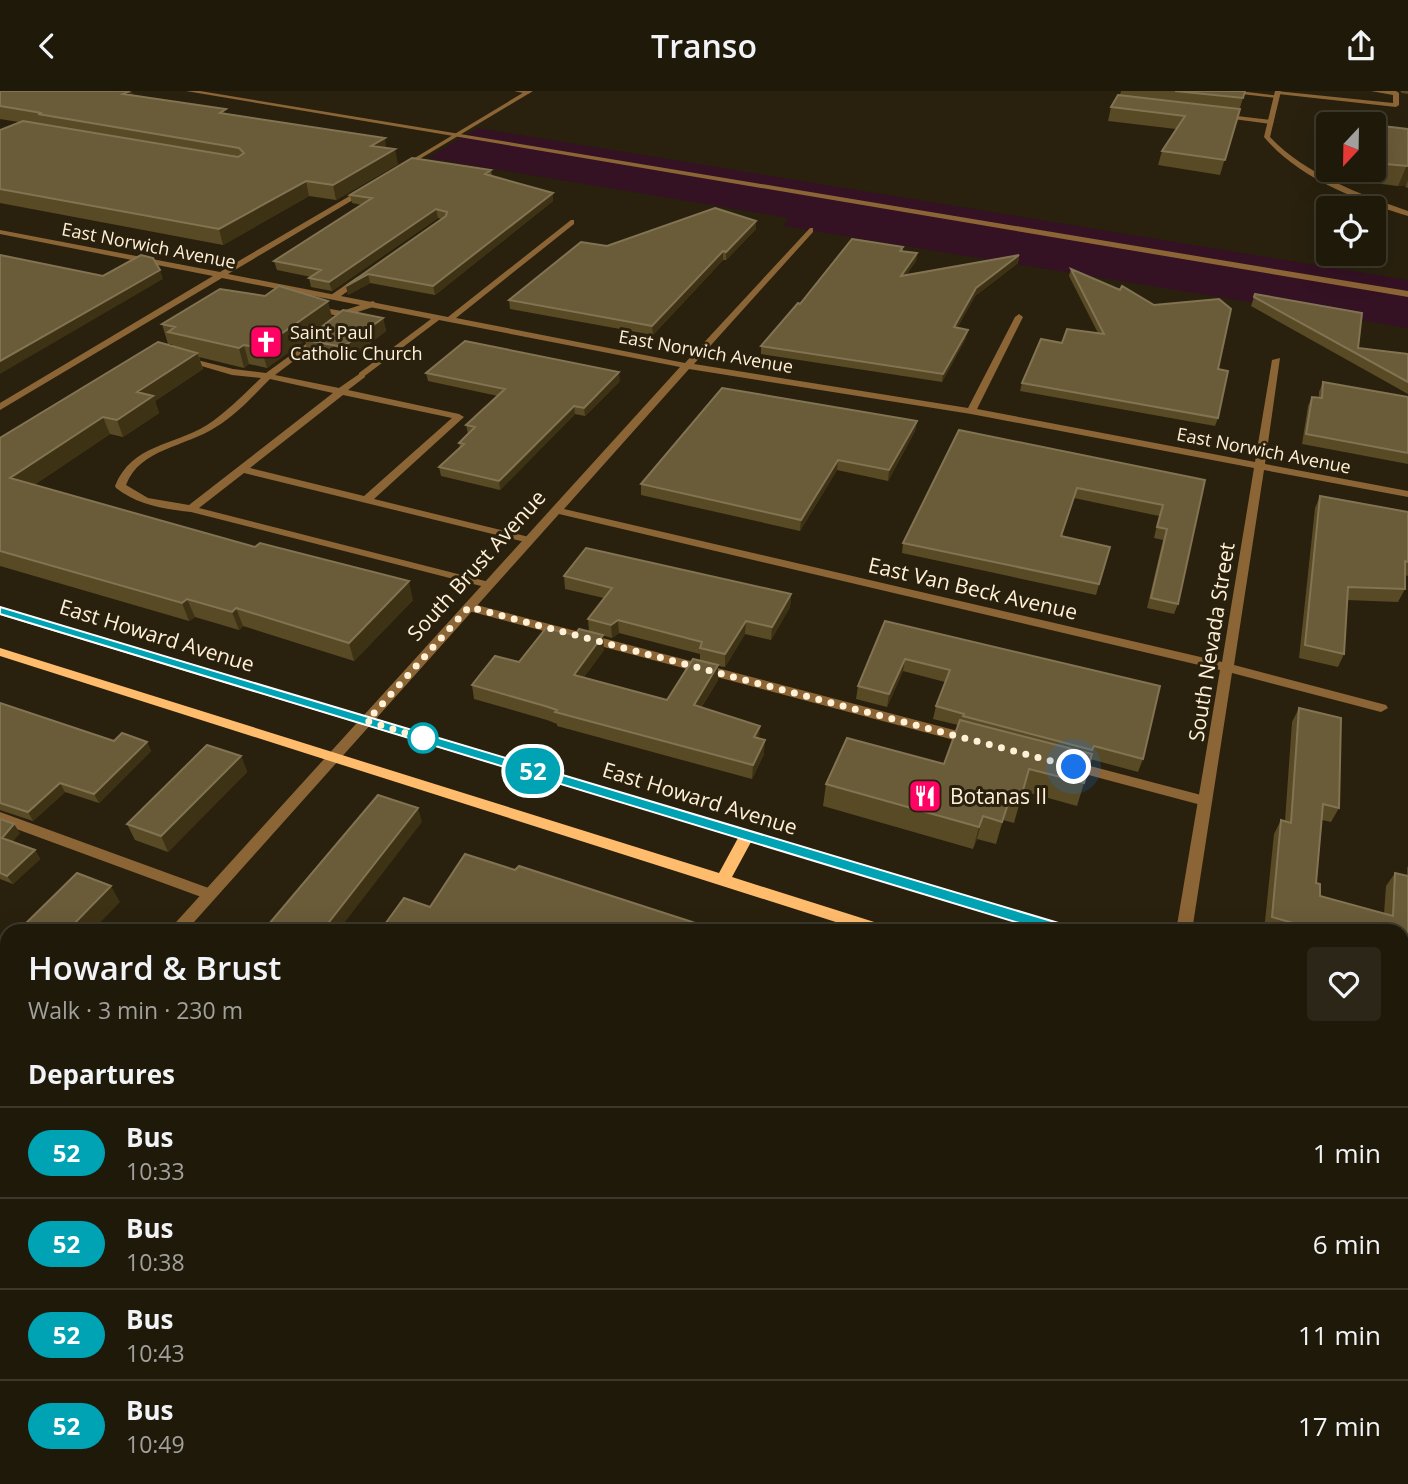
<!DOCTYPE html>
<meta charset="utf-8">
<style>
body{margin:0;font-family:"Open Sans",sans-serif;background:#2c2618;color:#f1f3f6;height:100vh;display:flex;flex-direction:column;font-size:26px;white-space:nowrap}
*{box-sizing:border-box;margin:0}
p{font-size:23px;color:#a1a09c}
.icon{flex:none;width:38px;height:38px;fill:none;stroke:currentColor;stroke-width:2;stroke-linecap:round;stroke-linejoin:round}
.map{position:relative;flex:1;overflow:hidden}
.panel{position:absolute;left:0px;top:833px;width:1409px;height:560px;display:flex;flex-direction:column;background:#1f190a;border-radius:21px 21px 0 0;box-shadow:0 7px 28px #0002,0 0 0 2px #3c382b}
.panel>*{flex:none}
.badge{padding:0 14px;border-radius:23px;font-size:24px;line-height:46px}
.needle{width:46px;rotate:202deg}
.buttons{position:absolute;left:1316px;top:21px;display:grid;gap:14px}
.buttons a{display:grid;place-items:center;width:70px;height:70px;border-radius:7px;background:#1f190a;box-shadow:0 7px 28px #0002,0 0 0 2px #3c382b;font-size:35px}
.you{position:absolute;width:35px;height:35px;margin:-18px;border:5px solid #fff;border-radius:50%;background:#1a73e8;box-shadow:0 0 0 10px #1a73e833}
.map>.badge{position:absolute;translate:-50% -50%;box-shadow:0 0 0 4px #fff}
h2{padding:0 28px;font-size:26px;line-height:63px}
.round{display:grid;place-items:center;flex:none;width:74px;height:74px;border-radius:7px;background:#2c2618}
.headline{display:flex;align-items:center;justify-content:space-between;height:119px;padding:0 28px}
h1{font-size:33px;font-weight:600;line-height:52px}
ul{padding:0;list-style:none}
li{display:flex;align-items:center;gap:21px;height:91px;padding:0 28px;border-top:2px solid #3c382b}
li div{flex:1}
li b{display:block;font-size:26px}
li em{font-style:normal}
li .badge{min-width:77px;font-weight:700;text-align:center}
header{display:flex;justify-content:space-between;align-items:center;height:91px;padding:0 28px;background:#1f190a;font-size:32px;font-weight:600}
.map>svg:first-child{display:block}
.green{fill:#341123}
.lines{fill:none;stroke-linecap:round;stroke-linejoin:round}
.service{fill:#8c6536;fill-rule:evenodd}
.minor{fill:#8c6536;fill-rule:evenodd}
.secondary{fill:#ffbc6d;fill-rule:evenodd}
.wall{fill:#594a26}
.shaded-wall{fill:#3e3215}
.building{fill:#6a5b39;stroke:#827352;stroke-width:2}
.line{fill:#00a3b4;stroke:#fff;stroke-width:2}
.walk{stroke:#fff0d6;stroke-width:7;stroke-dasharray:0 12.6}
.stop-dot{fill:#fff;stroke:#00a3b4;stroke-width:3.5}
.labels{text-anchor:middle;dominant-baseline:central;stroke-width:6;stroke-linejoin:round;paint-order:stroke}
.far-street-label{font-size:18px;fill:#fff0d6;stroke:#29210e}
.far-poi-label{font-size:18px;fill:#fff0d6;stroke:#29210e;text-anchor:start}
.street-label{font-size:21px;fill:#fff0d6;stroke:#29210e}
.poi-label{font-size:21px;fill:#fff0d6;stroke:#29210e;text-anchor:start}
</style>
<header><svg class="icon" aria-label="back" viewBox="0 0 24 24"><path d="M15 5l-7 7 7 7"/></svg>Transo<svg class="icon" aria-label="share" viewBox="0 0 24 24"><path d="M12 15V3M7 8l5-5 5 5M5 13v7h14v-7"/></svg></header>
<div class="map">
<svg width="1408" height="1393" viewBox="0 0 1408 1393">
<rect width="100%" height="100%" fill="#29210e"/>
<path class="green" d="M478 37 1408 189V237L783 135 789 127 428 67Z
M274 1386H729L732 1393H274Z"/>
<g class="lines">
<path class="service" d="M186 0H200L1408 200V206Z
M514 0H530L531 1 528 3Z
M1215 0H1239L1280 5 1277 7Z
M1276 0 1393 12V4L1371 0H1396L1399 2V14L1396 16 1278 3Z
M1220 23 1271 29 1274 31 1271 33 1218 26Z
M357 186 364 188 337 208H331V204Z
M373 210 377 213 376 215 342 226 309 218 313 215 342 220Z
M317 245 324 247 275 284 339 297 362 281 365 282V286L348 299 459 323 464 326 374 408 533 447 535 449 529 452 244 382 199 417 493 492V496H485L191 421C164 418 138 414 116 397L115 395C132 353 173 355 207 334 227 321 244 303 261 287L232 284 181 269V265L233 278 266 282ZM270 288 333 302 189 414 148 407 126 394C140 357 186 356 216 336 237 323 253 305 270 288ZM343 304 452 327 364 405 250 377Z
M469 512 973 644 980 649 973 654 465 519V513Z
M1071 670 1205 705 1212 710 1205 715 1066 678 1064 675Z
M0 721 214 799 217 803 214 807H204L0 732Z"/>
<path class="minor" d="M526 0H533L403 78 398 77Z
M1275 0H1281L1270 46C1306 84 1360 103 1408 120V125C1358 110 1298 87 1264 46Z
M365 96 368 100 228 183 448 226 571 129H574V133L456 227 685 272 810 137H813V141L694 273 968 317 1015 226 1019 223 1023 226 977 318 1255 371 1272 269 1280 267 1265 373 1408 400V406L1264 379 1234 574 1386 614 1388 617 1381 621 1232 582 1192 840H1176L1220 579 559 423 186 840H168L680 276 439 229 362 287 359 286V282L431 228 222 187 0 319V312L213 185 0 143V139L220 181ZM689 278 971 323 1254 377 1222 571 564 418Z
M0 983 7 986V1003L0 1000Z
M7 1025V1045L0 1048V1028Z
M226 1386H248L249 1393H227Z
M747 1386H771L774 1393H750Z"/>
<path class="secondary" d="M0 516 1066 834 1072 836 1074 840H1045L751 751 732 786 890 836 892 840H864L0 565V557L719 782 738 747 0 524Z
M1402 934 1408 936V950L1402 948Z
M1402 995 1408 997V1013L1402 1011Z"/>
</g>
<path class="wall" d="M0 0 134 5 386 57 398 73 336 109 309 105 223 154 0 112V39L19 31 0 28Z
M1121 0H1245L1220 84 1158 74 1162 60 1176 38 1108 30 1111 16 1120 4Z
M1400 0H1408V3L1402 2Z
M1374 34 1408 38V97L1405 96 1406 94 1398 95 1349 89 1350 79H1374Z
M491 79 492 85 553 102V110L435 204 370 192 348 204 346 195 442 128 438 127 332 200 311 196 309 187 311 186 277 179 274 170 362 114 352 112 350 104Z
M756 130V138L726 169H723L653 244 510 218 509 209 607 155Z
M903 156V160L917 162 916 170 906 184 1019 164 1018 172 975 205 957 237 966 247 942 291 761 263V255L800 213Z
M1071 178 1218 278V327L1215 335 1020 300 1022 292 1062 252 1098 242 1069 185Z
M1255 203 1358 257 1408 263V303L1251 215Z
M332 227H383L386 240 347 270 308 262 305 249 267 277 249 273 244 277 199 266 203 278 155 310 159 322 123 346 110 343 34 394 413 509 354 570 243 535 239 539 195 526 189 530 0 475V347L173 255 172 253H168L162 233Z
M426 282 620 290 585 325 575 323 500 399 441 385 439 376 460 357 459 352 468 343 466 334 498 305 428 290Z
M1323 291 1408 306V373L1302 353 1308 315 1312 306 1319 307V301Z
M917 330 915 340 888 390 837 379 800 440 641 404V393Z
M959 339 1205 389 1178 513 1174 523 1147 517 1163 449 1154 447 1159 425 1074 407 1062 445 1110 456 1096 504 902 462 903 452Z
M1320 405 1408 421V485L1405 484V498L1398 511 1347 509 1344 563 1338 576 1299 567 1315 417Z
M564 485 791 503 790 516 771 549 745 543 725 576 718 575V589L701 617 759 647 764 663 752 688 557 635V633L547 629 474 608 472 594 519 571 604 559 584 586 667 609 700 570V563L619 542 612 547 589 541 588 528 604 507 565 498Z
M885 530 1143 668 1138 681 1090 668 1084 692 1077 715 1023 700 1014 732 1003 729 996 753 977 748 973 758 823 715 826 693 944 673 958 634 933 628 936 615 945 591 903 580 887 616 856 608 858 595Z
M0 612 114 650 147 651 151 660 99 712 65 701 33 730 0 719Z
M1299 617 1339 717 1331 731 1322 729 1316 792 1320 805 1384 823 1386 795 1395 782 1407 785V777L1408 775V882L1402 880V840H1264L1274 743 1281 729 1285 730 1292 631Z
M241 665 247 681 168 761 135 749 127 733Z
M0 728 20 742 12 751 35 759 40 768 13 793 0 788Z
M7 851V919L0 916V858Z
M886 1386H955L944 1393H890Z
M1134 1386H1265L1256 1393H1245L1244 1392 1243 1393H1139Z"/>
<path class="shaded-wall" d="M130 0H132L136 13 123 3Z
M385 47 387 62 371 55Z
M395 58 398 73 336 109 333 94Z
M1408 75V89L1406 94 1398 95 1406 76Z
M306 90 309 105 223 154 219 138Z
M553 102V110L435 204 433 195Z
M436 118 438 127 332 200 329 191Z
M756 130V138L726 169V161Z
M723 160V169L653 244 652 235Z
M917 162 916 170 900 193 901 185Z
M1019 164 1018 172 975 205 953 244 954 236 976 197Z
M160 179 163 188 0 283V270Z
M368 183 370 192 348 204 346 195Z
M328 210 333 230 267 277 261 257Z
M383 227 386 240 347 270 343 256Z
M968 239 966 247 942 291 943 283Z
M244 254 249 273 244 277 239 257Z
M197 262 203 278 155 310 159 322 123 346 117 329 137 301Z
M619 281 620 290 585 325 584 317Z
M574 315 575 323 500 399 499 390Z
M103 326 110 343 18 405 10 387Z
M917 330 915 340 888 390 889 379Z
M838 369 837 379 800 440 801 429Z
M409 490 413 509 354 570 349 552Z
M791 503 790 516 771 549 772 536Z
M187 508 195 526 189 530 182 512Z
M236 517 243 535 239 539 232 521Z
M618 529 619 542 612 547 611 534Z
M746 530 745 543 725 576V563Z
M603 544 604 559 575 598 574 584Z
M905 568 903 580 887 616 889 603Z
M718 574V589L694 628V614Z
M760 635 759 649 754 646Z
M765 649 764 663 752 688 753 674Z
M147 651 151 660 99 712 94 703Z
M241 665 247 681 168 761 161 745Z
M60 692 65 701 33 730 28 721Z
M418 717 422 731 338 840H322Z
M983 725 977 748 973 758 979 736Z
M14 733 20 742 8 756 2 747Z
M35 759 40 768 13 793 7 785Z
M111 795 120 811 92 840H67Z
M7 902V913L2 907Z
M7 1254V1281L0 1290V1263Z
M95 1386H134L115 1393H76Z
M946 1386H955L944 1393H935Z"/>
<path class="building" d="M0 0H130L123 3 226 18 220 22 385 47 371 55 395 58 333 94 306 90 219 138 0 98V39L23 30 238 66 244 62 239 57 38 23 42 22 0 15Z
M1175 0H1245L1243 7Z
M1118 4 1240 18 1225 69 1162 60 1185 25 1111 16Z
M1374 34 1408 38V75L1374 72Z
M412 67 491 79 485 83 553 102 433 195 368 183 346 195 446 125 447 121 436 118 329 191 309 187 321 179 274 170 372 107 350 104Z
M715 117 756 130 726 161 723 160 652 235 509 209 581 151 607 155Z
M852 148 903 156 900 160 917 162 901 185 1019 164 976 197 954 236 968 239 943 283 761 255 798 212 800 213Z
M0 164 103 185 141 164 153 167 160 179 0 270Z
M1071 178 1120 199 1122 195 1154 214 1219 208 1231 218 1218 278 1228 280 1218 327 1022 292 1041 248 1062 252 1067 238 1104 243Z
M279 195 328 210 261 257 244 254 239 257 168 241 175 236 162 233 220 198 265 205Z
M1255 203 1362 222 1358 257 1408 263V291L1254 206Z
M343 219 383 227 343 256 305 249Z
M465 250 619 281 584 317 574 315 499 390 439 376 464 353 459 352 475 336 466 334 505 298 426 282Z
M158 251 197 262 137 301 153 305 117 329 103 326 10 387 255 456 260 452 409 490 349 552 236 517 232 521 187 508 182 512 0 460V347Z
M1323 291 1408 306V362L1306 343 1312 306 1322 307Z
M722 297 917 330 889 379 838 369 801 429 641 393Z
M959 339 1205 389 1178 513 1151 507 1167 438 1157 436 1163 414 1077 397 1061 445 1110 456 1099 493 903 452Z
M1320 405 1408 421V471L1405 470V498L1348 496 1344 563 1305 554Z
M586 457 791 503 772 536 746 530 725 563 700 557 702 551 618 529 611 534 588 528 612 497 564 485Z
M885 530 1160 595 1143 668 1094 655 1092 659 963 625 964 623 936 615 950 579 905 568 889 603 858 595Z
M546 537 575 544 579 538 603 544 574 584 667 609 693 568 718 574 694 614 760 635 754 646 765 649 753 674 555 621 557 619 545 615 472 594 495 565 519 571Z
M0 612 114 650 122 642 147 651 94 703 60 692 28 721 0 712Z
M1299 617 1341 627 1339 717 1323 713 1316 792 1320 793V805L1393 825 1395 782 1408 785V865L1402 863V840H1321L1272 826 1281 729 1291 732Z
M960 629 1092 663 1084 692 1029 678 1020 710 1010 707 1002 731 983 725 979 736 826 693 847 647 944 673Z
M207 654 241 665 161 745 127 733Z
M378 704 418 717 322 840H263Z
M0 728 14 733 2 747 35 759 7 785 0 782Z
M465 763 515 779 519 775 720 840H546L537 837 536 840H380L404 807 430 816Z
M77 782 111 795 67 840H18Z
M7 851V902L2 907 0 906V858Z
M1402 1053 1408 1056V1204L1402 1219Z
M0 1157 7 1161V1254L0 1263Z
M56 1386H95L76 1393H56Z
M895 1386H946L935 1393H899Z
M1150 1386H1251L1240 1393H1154Z"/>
<path class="line" d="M0 516 1065 834 1073 840 1065 846 0 523Z"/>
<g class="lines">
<path class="walk" d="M423 647 432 650 367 630 469 516 1074 676"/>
</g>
<defs>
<symbol id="church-square" viewBox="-11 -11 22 22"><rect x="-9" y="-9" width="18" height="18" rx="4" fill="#ff0264" stroke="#29210e"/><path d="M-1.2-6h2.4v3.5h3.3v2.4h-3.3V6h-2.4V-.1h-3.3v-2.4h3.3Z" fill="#fff"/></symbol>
<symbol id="restaurant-square" viewBox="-11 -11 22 22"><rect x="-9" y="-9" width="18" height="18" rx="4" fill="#ff0264" stroke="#29210e"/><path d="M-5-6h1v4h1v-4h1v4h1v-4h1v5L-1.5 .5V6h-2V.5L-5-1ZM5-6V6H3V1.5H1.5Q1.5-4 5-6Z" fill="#fff"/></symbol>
</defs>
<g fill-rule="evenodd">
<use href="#church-square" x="247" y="232" width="38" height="38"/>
<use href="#restaurant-square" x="906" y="686" width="38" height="38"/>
</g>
<circle class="stop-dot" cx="423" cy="647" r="14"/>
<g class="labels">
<g class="far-street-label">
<text transform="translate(149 154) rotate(11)">East Norwich Avenue</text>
<text transform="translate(706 260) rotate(10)">East Norwich Avenue</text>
<text transform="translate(1264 359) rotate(11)">East Norwich Avenue</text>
</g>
<g class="far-poi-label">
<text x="290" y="241">Saint Paul<tspan x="290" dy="21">Catholic Church</tspan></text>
</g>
<g class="street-label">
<text transform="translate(476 474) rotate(-48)">South Brust Avenue</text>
<text transform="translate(973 497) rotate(13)">East Van Beck Avenue</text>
<text transform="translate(157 544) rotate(17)">East Howard Avenue</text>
<text transform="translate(1211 551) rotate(-81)">South Nevada Street</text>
<text transform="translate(700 707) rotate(17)">East Howard Avenue</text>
</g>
<g class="poi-label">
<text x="950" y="705">Botanas II</text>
</g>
</g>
</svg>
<div class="buttons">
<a><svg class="needle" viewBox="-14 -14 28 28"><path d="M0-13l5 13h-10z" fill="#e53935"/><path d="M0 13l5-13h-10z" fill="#a1a09c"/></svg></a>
<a><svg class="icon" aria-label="locate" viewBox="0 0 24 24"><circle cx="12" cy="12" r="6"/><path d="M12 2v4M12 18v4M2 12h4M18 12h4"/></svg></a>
</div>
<div class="you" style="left:1074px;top:676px"></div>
<b class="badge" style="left:533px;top:680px;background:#00a3b4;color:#fff">52</b>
<section class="panel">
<div class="headline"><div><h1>Howard &amp; Brust</h1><p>Walk · 3 min · 230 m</p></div><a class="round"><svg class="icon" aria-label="heart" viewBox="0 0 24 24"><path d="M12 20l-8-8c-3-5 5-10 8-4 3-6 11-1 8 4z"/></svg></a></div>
<h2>Departures</h2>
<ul>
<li><span class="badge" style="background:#00a3b4;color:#fff">52</span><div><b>Bus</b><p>10:33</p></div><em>1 min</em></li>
<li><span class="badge" style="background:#00a3b4;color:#fff">52</span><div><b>Bus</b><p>10:38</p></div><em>6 min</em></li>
<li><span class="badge" style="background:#00a3b4;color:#fff">52</span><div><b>Bus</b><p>10:43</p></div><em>11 min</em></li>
<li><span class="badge" style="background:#00a3b4;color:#fff">52</span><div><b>Bus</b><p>10:49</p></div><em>17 min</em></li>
</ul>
</section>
</div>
